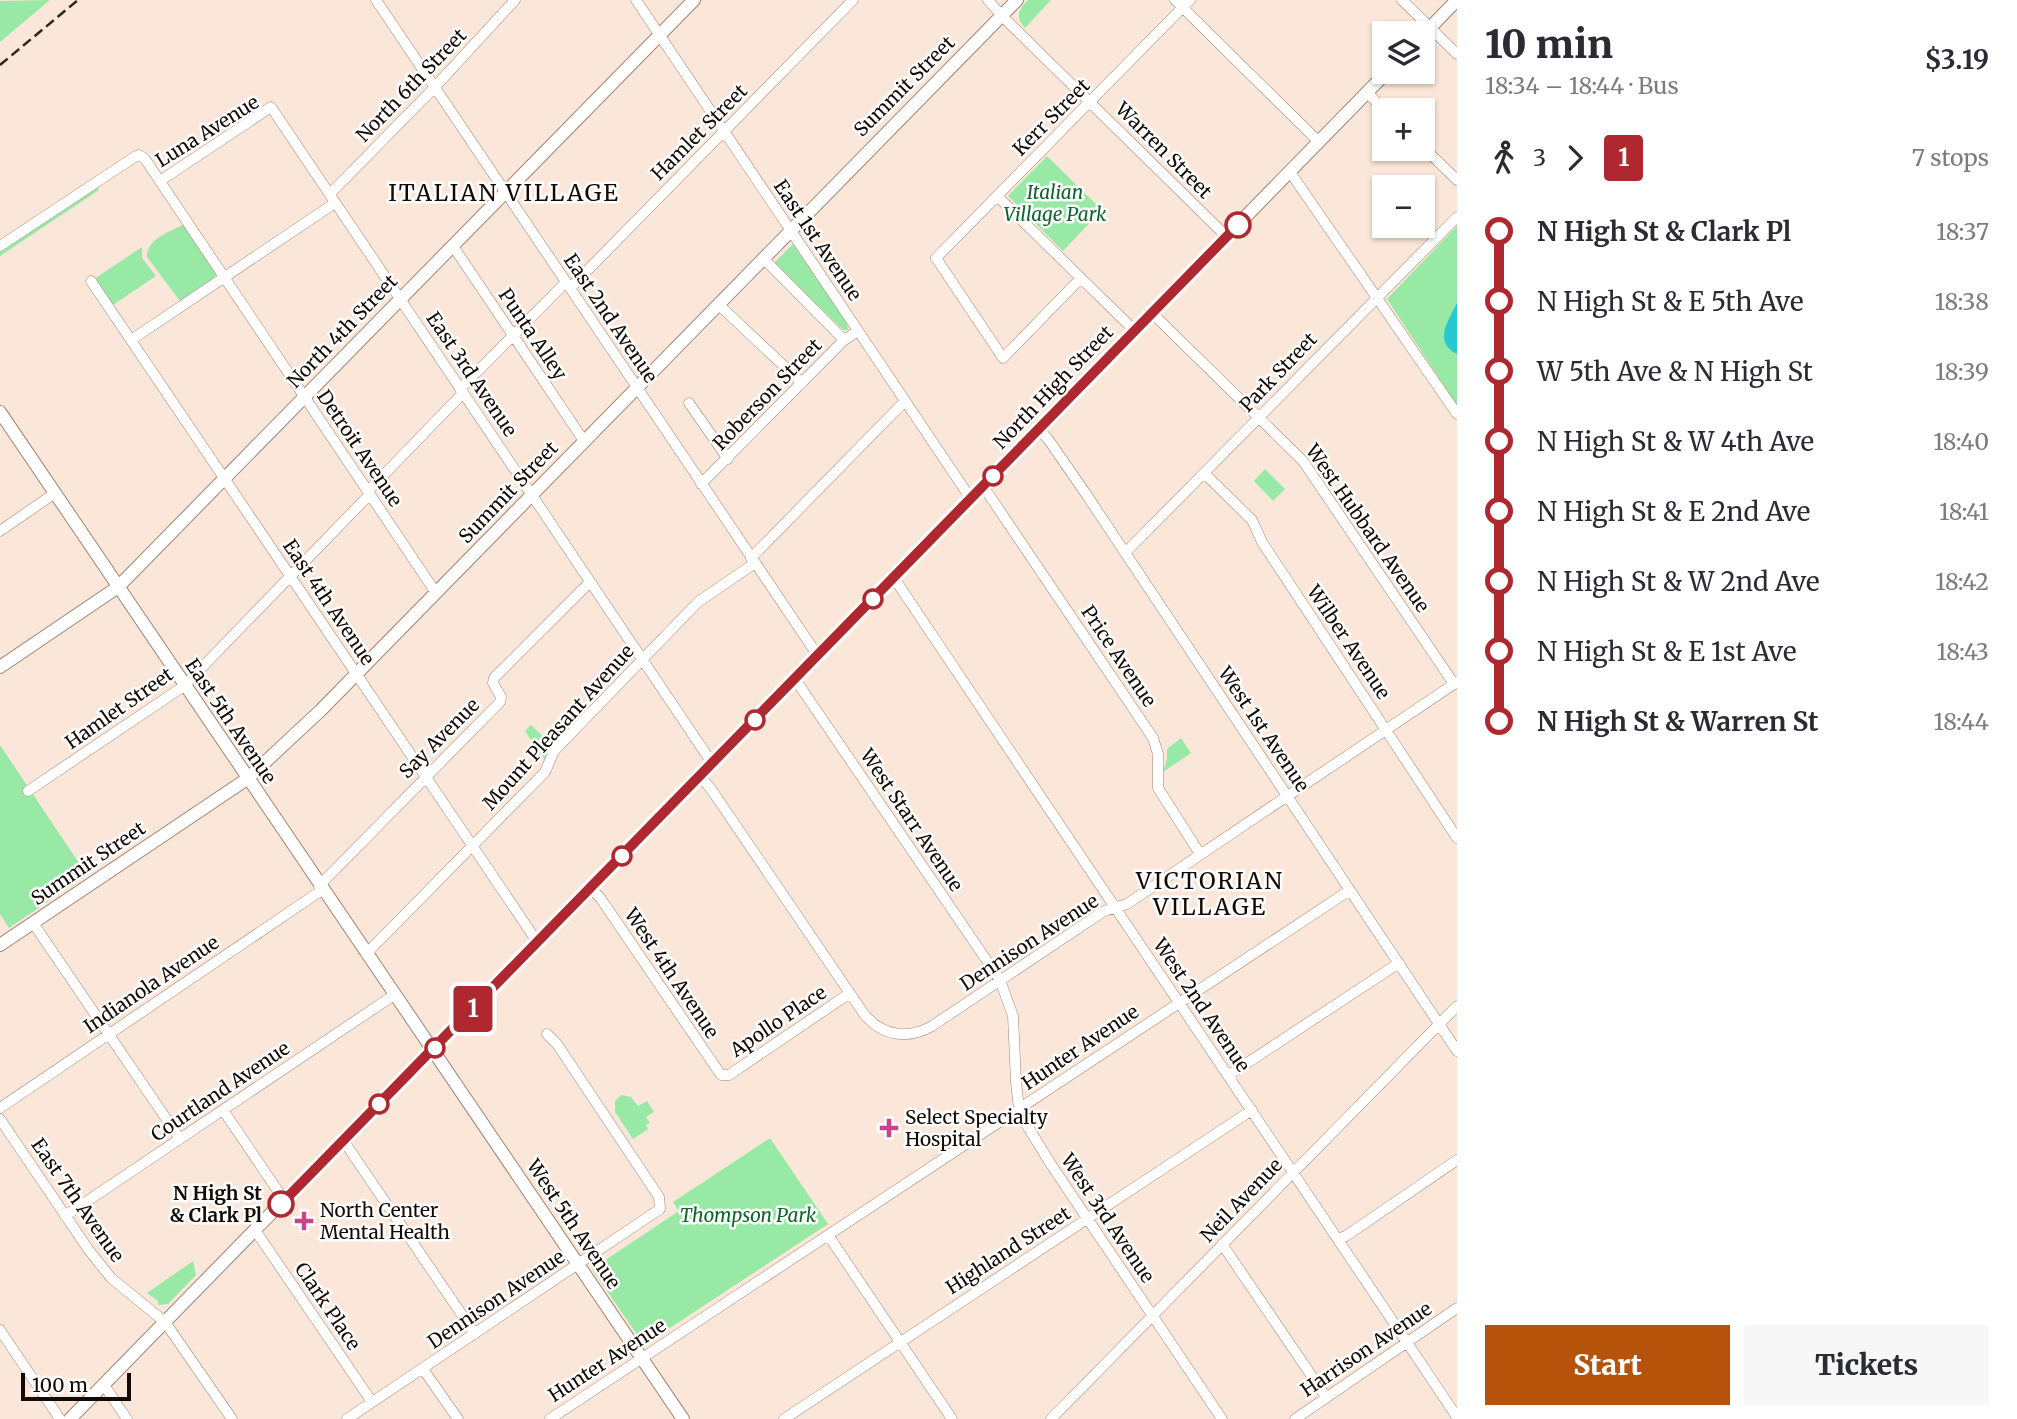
<!DOCTYPE html>
<meta charset="utf-8">
<style>
body{margin:0;font-family:Merriweather,serif;background:#f7f7f7;color:#2b2b33;height:100vh;display:flex;flex-direction:column;font-size:26px;white-space:nowrap}
*{box-sizing:border-box;margin:0}
p{font-size:23px;color:#7c7c81}
.icon{flex:none;width:38px;height:38px;fill:none;stroke:currentColor;stroke-width:2;stroke-linecap:round;stroke-linejoin:round}
.map{position:relative;flex:1;overflow:hidden}
.drawer{display:flex;flex-direction:column;background:#fff;width:560px}
.drawer>*{flex:none}
.badge{padding:0 14px;border-radius:5px;font-size:24px;line-height:46px}
.buttons{position:absolute;left:1372px;top:21px;display:grid;gap:14px}
.buttons a{display:grid;place-items:center;width:63px;height:63px;border-radius:0px;background:#fff;box-shadow:0 2px 5px #0004;font-size:35px}
.scale{position:absolute;left:21px;bottom:18px;width:110px;box-sizing:border-box;padding-left:7px;border:4px solid #140a04;border-top:0;font-size:19px;line-height:24px;white-space:nowrap;color:#140a04;-webkit-text-stroke:5px #fff;paint-order:stroke}
.map>.badge{position:absolute;translate:-50% -50%;box-shadow:0 0 0 4px #fff}
.legs{display:flex;align-items:center;gap:10px;height:77px;padding:0 28px;font-size:23px}
.legs p{margin-inline-start:auto}
.head{display:flex;align-items:center;justify-content:space-between;height:119px;padding:0 28px}
h1{font-size:38px;font-weight:800;line-height:52px}
.cta{display:flex;gap:14px;margin-top:auto;padding:14px 28px}
.cta a{flex:1;height:80px;border-radius:0px;background:#b45309;color:#fff;font-size:28px;font-weight:800;line-height:80px;text-align:center}
.cta a+a{background:#f7f7f7;color:#2b2b33}
ul{padding:0 28px;list-style:none}
li{display:flex;align-items:center;gap:24px;height:70px;font-size:26px}
li i{display:grid;place-items:center;width:10px;height:100%;margin:0 9px;background:currentColor}
li i::after{content:'';width:18px;height:18px;margin:-9px;border:5px solid;border-radius:50%;background:#fff}
li p{margin-inline-start:auto}
li:first-child i{background:linear-gradient(#0000 50%,currentColor 0)}
li:last-child i{background:linear-gradient(currentColor 50%,#0000 0)}
main{display:flex;flex:1;min-height:0}
.map>svg:first-child{display:block}
.green{fill:#98e9a5}
.water{fill:#28c8d3}
.lines{fill:none;stroke-linecap:round;stroke-linejoin:round}
.minor-casing{stroke:#a38470;stroke-width:11}
.major-casing{stroke:#a38470;stroke-width:14}
.minor{stroke:#fff;stroke-width:10}
.major{stroke:#fff;stroke-width:12}
.rail{stroke:#30251e;stroke-width:2.5;stroke-dasharray:10 5;stroke-linecap:butt}
.line-1-casing{stroke:#fff;stroke-width:16}
.line-1{stroke:#af272f;stroke-width:10}
.stop-1-dot{fill:#fff;stroke:#af272f;stroke-width:3.5}
.poi-dot{fill:#c7448b;stroke:#fff;stroke-width:2.5}
.labels{text-anchor:middle;dominant-baseline:central;stroke-width:5;stroke-linejoin:round;paint-order:stroke}
.street-label{font-size:19px;fill:#140a04;stroke:#fff}
.park-label{font-size:19px;font-style:italic;fill:#0c662a;stroke:#fff}
.poi-label{font-size:19px;fill:#140a04;stroke:#fff;text-anchor:start}
.stop-label{font-size:19px;font-weight:bold;fill:#140a04;stroke:#fff;text-anchor:end}
.quarter-label{font-size:23px;letter-spacing:2px;fill:#140a04;stroke:#fff}
</style>
<main>
<div class="map">
<svg width="1457" height="1419" viewBox="0 0 1457 1419">
<rect width="100%" height="100%" fill="#fbe7d9"/>
<path class="green" d="M50 0 0 42V1Z
M1028 0H1051L1025 28C1015 17 1018 10 1028 0Z
M1047 156 1102 210 1063 251 1008 196Z
M97 187 99 190 0 256V251Z
M185 224 216 274 215 277 180 301 147 257C146 239 171 231 185 224Z
M1457 226V405L1387 299Z
M793 244 847 323 848 330H843L774 263Z
M142 247V258L156 276 113 305 94 279Z
M1265 469 1285 489 1273 501 1254 481Z
M531 725 552 745 547 750 545 760 525 731Z
M1181 738 1191 753 1163 772 1167 759V749Z
M0 745 87 875 9 928 0 914Z
M621 1095 631 1097 638 1106 647 1101 654 1112 646 1117 650 1123 646 1125 648 1129 633 1139 615 1112V1101Z
M770 1138 828 1224 644 1345 592 1269 679 1211 673 1202Z
M193 1261 196 1275 168 1304 158 1305V1301L147 1293Z"/>
<path class="water" d="M1457 303V354C1433 342 1448 321 1457 303Z"/>
<g class="lines">
<defs>
<path id="minor" d="M376 0 818 656
M636 0 971 499
M988 0 1002 16 1226 236
M1175 0 1319 142
M1402 0 1457 54
M1367 93 1385 110
M1423 147 1457 180
M1290 172 1457 414
M160 181 271 107 712 763
M330 194 435 87 515 0
M997 196 1135 331
M0 246 136 156 139 155 145 159 436 593
M453 246 584 441
M763 258 844 340
M1081 278 1003 358 936 258 1190 0
M91 281 538 943
M570 288 853 0
M718 304 802 383
M1152 313 1303 461 1454 684
M131 340 335 203
M460 389 566 282
M689 403 728 459
M1038 429 1048 439 1084 491 1457 1051
M1204 473 1252 520 1262 542 1457 838
M701 484 844 340 858 331
M983 486 1153 738 1158 754V788L1200 854
M368 491 463 393
M0 531 55 493
M1125 553 1457 217
M751 558 905 401
M894 578 1457 1417
M795 679 1000 980 1013 1016 1016 1082 1019 1109 1023 1119 1052 1166 1222 1419
M700 776 711 789 864 1014C882 1036 908 1040 932 1026L1104 911 1127 904 1457 682
M28 791 184 686 370 494
M319 886 500 702 501 697 493 683 494 678 590 582
M591 888 601 899 721 1075H729L850 993
M33 923 180 1139
M366 954 545 772 554 751 698 602 755 563
M1229 1075 1399 963
M0 1108 322 890
M223 1110 284 1200
M0 1119 88 1249 111 1278 165 1322 232 1419
M343 1140 475 1334
M65 1216 394 995
M255 1230 372 1402
M828 1235 952 1419
M1338 1239 1346 1236 1457 1160
M1222 1244 1326 1397
M0 1330 60 1419
M423 1369 458 1419
M104 1385 127 1419
M347 1419 660 1209 659 1197 557 1044 547 1034
M550 1419 1350 890
M784 1419 1252 1110
M1051 1419 1457 1006
M1295 1419 1457 1308"/>
<path id="major" d="M1423 35 1457 0
M0 412 683 1419
M0 667 118 587 694 0
M0 945 247 779 321 710 1017 0
M70 1419 1387 72"/>
</defs>
<use href="#minor" class="minor-casing"/>
<use href="#major" class="major-casing"/>
<use href="#minor" class="minor"/>
<use href="#major" class="major"/>
<path class="rail" d="M0 65 78 0"/>
</g>
<g class="lines">
<defs>
<path id="line-1" d="M281 1204 1238 225"/>
</defs>
<use href="#line-1" class="line-1-casing"/>
<use href="#line-1" class="line-1"/>
</g>
<g class="stop-1-dot">
<circle cx="1238" cy="225" r="12"/>
<circle cx="993" cy="476" r="9"/>
<circle cx="873" cy="599" r="9"/>
<circle cx="755" cy="720" r="9"/>
<circle cx="622" cy="856" r="9"/>
<circle cx="435" cy="1048" r="9"/>
<circle cx="379" cy="1104" r="9"/>
<circle cx="281" cy="1204" r="12"/>
</g>
<g class="poi-dot">
<path d="M885.5 1117.5h7v7h7v7h-7v7h-7v-7h-7v-7h7z"/>
<path d="M300.5 1210.5h7v7h7v7h-7v7h-7v-7h-7v-7h7z"/>
</g>
<g class="labels">
<g class="street-label">
<text transform="translate(411 85) rotate(-46)">North 6th Street</text>
<text transform="translate(904 86) rotate(-45)">Summit Street</text>
<text transform="translate(1051 117) rotate(-45)">Kerr Street</text>
<text transform="translate(207 131) rotate(-32)">Luna Avenue</text>
<text transform="translate(699 132) rotate(-45)">Hamlet Street</text>
<text transform="translate(1164 150) rotate(45)">Warren Street</text>
<text transform="translate(818 240) rotate(56)">East 1st Avenue</text>
<text transform="translate(611 318) rotate(56)">East 2nd Avenue</text>
<text transform="translate(342 331) rotate(-46)">North 4th Street</text>
<text transform="translate(533 334) rotate(56)">Punta Alley</text>
<text transform="translate(1278 372) rotate(-46)">Park Street</text>
<text transform="translate(472 374) rotate(56)">East 3rd Avenue</text>
<text transform="translate(1053 387) rotate(-46)">North High Street</text>
<text transform="translate(767 394) rotate(-46)">Roberson Street</text>
<text transform="translate(360 448) rotate(56)">Detroit Avenue</text>
<text transform="translate(508 492) rotate(-46)">Summit Street</text>
<text transform="translate(1368 528) rotate(55)">West Hubbard Avenue</text>
<text transform="translate(329 602) rotate(56)">East 4th Avenue</text>
<text transform="translate(1349 642) rotate(56)">Wilber Avenue</text>
<text transform="translate(1119 656) rotate(56)">Price Avenue</text>
<text transform="translate(119 708) rotate(-35)">Hamlet Street</text>
<text transform="translate(231 721) rotate(56)">East 5th Avenue</text>
<text transform="translate(558 727) rotate(-48)">Mount Pleasant Avenue</text>
<text transform="translate(1264 729) rotate(56)">West 1st Avenue</text>
<text transform="translate(439 738) rotate(-45)">Say Avenue</text>
<text transform="translate(912 820) rotate(56)">West Starr Avenue</text>
<text transform="translate(88 863) rotate(-34)">Summit Street</text>
<text transform="translate(1029 942) rotate(-33)">Dennison Avenue</text>
<text transform="translate(672 973) rotate(56)">West 4th Avenue</text>
<text transform="translate(151 984) rotate(-34)">Indianola Avenue</text>
<text transform="translate(1202 1005) rotate(56)">West 2nd Avenue</text>
<text transform="translate(778 1021) rotate(-34)">Apollo Place</text>
<text transform="translate(1080 1047) rotate(-34)">Hunter Avenue</text>
<text transform="translate(220 1091) rotate(-34)">Courtland Avenue</text>
<text transform="translate(78 1200) rotate(55)">East 7th Avenue</text>
<text transform="translate(1241 1200) rotate(-46)">Neil Avenue</text>
<text transform="translate(1108 1218) rotate(56)">West 3rd Avenue</text>
<text transform="translate(574 1224) rotate(56)">West 5th Avenue</text>
<text transform="translate(1008 1250) rotate(-33)">Highland Street</text>
<text transform="translate(496 1299) rotate(-34)">Dennison Avenue</text>
<text transform="translate(328 1306) rotate(56)">Clark Place</text>
<text transform="translate(1366 1349) rotate(-34)">Harrison Avenue</text>
<text transform="translate(607 1360) rotate(-33)">Hunter Avenue</text>
</g>
<g class="park-label">
<text x="1055" y="192">Italian<tspan x="1055" dy="22">Village Park</tspan></text>
<text x="748" y="1215">Thompson Park</text>
</g>
<g class="poi-label">
<text x="905" y="1117">Select Specialty<tspan x="905" dy="22">Hospital</tspan></text>
<text x="320" y="1210">North Center<tspan x="320" dy="22">Mental Health</tspan></text>
</g>
<g class="stop-label">
<text x="262" y="1193">N High St<tspan x="262" dy="22">&amp; Clark Pl</tspan></text>
</g>
<g class="quarter-label">
<text x="504" y="192">ITALIAN VILLAGE</text>
<text x="1210" y="880">VICTORIAN<tspan x="1210" dy="26">VILLAGE</tspan></text>
</g>
</g>
</svg>
<div class="buttons">
<a><svg class="icon" aria-label="layers" viewBox="0 0 24 24"><path d="M12 4l9 5-9 5-9-5zM3 14l9 5 9-5"/></svg></a>
<a>+</a>
<a>−</a>
</div>
<div class="scale">100 m</div>
<b class="badge" style="left:473px;top:1009px;background:#af272f;color:#fff">1</b>
</div>
<section class="drawer">
<div class="head"><div><h1>10 min</h1><p>18:34 – 18:44 · Bus</p></div><b>$3.19</b></div>
<div class="legs"><svg class="icon" aria-label="walk" viewBox="0 0 24 24"><circle cx="13" cy="4" r="2"/><path d="M13 8l-2 6 4 7M11 14l-3 7M7 12l3-4h3l4 4"/></svg>3<svg class="icon" aria-label="forward" viewBox="0 0 24 24"><path d="M9 5l7 7-7 7"/></svg><b class="badge" style="background:#af272f;color:#fff">1</b><p>7 stops</p></div>
<ul>
<li><i style="color:#af272f"></i><b>N High St &amp; Clark Pl</b><p>18:37</p></li>
<li><i style="color:#af272f"></i><span>N High St &amp; E 5th Ave</span><p>18:38</p></li>
<li><i style="color:#af272f"></i><span>W 5th Ave &amp; N High St</span><p>18:39</p></li>
<li><i style="color:#af272f"></i><span>N High St &amp; W 4th Ave</span><p>18:40</p></li>
<li><i style="color:#af272f"></i><span>N High St &amp; E 2nd Ave</span><p>18:41</p></li>
<li><i style="color:#af272f"></i><span>N High St &amp; W 2nd Ave</span><p>18:42</p></li>
<li><i style="color:#af272f"></i><span>N High St &amp; E 1st Ave</span><p>18:43</p></li>
<li><i style="color:#af272f"></i><b>N High St &amp; Warren St</b><p>18:44</p></li>
</ul>
<div class="cta"><a>Start</a><a>Tickets</a></div>
</section>
</main>
